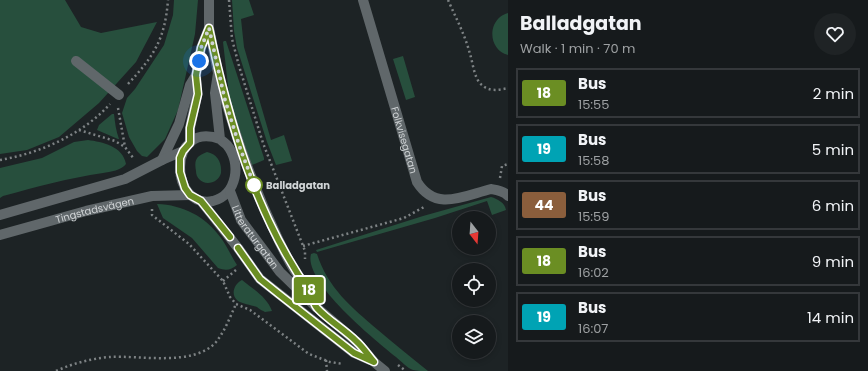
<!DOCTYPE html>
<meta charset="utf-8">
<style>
body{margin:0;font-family:Poppins,sans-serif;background:#1f2325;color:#f1f3f6;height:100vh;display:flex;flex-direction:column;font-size:15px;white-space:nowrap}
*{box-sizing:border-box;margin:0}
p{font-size:13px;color:#9ea1a3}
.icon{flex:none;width:22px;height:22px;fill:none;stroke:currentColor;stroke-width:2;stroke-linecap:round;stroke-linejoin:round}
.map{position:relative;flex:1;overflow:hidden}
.panel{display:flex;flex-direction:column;background:#161a1c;width:360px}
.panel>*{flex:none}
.badge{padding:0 8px;border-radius:3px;font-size:14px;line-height:26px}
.needle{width:26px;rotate:163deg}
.buttons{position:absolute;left:452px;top:211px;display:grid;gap:8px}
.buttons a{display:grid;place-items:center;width:44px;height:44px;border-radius:50%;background:#161a1c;box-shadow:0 2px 6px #0003,0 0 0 1px #35383b;font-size:20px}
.you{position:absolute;width:20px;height:20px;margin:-10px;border:3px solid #fff;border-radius:50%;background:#1a73e8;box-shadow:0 0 0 6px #1a73e833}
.map>.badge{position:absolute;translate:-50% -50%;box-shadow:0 0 0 2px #fff}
.round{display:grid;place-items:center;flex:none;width:42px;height:42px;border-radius:21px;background:#1f2325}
.headline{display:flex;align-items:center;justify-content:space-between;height:68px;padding:0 12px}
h1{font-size:19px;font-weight:700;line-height:30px}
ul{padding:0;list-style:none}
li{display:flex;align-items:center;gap:12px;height:50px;margin:0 8px 6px;padding:0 4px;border:2px solid #35383b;border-radius:0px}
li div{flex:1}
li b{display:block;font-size:15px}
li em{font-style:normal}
li .badge{min-width:44px;font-weight:700;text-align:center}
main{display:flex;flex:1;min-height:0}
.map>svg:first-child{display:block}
.green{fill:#274f3d}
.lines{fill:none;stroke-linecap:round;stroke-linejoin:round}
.path{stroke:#7d8284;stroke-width:2.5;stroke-dasharray:2 3;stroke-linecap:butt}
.service{stroke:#60676a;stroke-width:10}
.minor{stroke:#60676a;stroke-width:10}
.tertiary{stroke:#60676a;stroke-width:10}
.line-casing{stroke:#fff;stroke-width:9}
.line{stroke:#6b8e23;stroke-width:6}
.walk{stroke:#d0d4d6;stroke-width:4;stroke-dasharray:0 7.2}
.stop-dot{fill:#fff;stroke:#6b8e23;stroke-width:2}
.labels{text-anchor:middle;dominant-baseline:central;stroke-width:3.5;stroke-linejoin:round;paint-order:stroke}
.street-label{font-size:10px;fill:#d0d4d6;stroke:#1d2325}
.stop-label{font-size:10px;font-weight:bold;fill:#d0d4d6;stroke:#1d2325;text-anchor:start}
</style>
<main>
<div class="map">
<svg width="508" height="371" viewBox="0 0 508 371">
<rect width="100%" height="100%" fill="#1d2325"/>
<path class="green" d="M0 0H65L81 27 101 33 157 22 136 62 99 103 59 137 27 150 0 154Z
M174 0H198L195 34 178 110 165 139 147 157 142 156 137 151 129 137 122 113 127 98 135 89 164 45 173 15Z
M232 0H249L254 15 241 19 244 47 271 140 284 135 292 161 276 165 267 142 237 48 234 31Z
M508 13V55C491 51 487 28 500 17 502 15 505 14 508 13Z
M224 41H226L264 158V160L252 165 236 124 229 94 223 42Z
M403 56 415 97 406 100 393 59Z
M112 114H114C115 123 116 131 119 139H118L97 130 99 125Z
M88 140C102 142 123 146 126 164 122 170 110 172 103 173 69 178 36 187 3 196L0 198V168L42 158 74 142Z
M207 152C217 154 222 162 221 173 219 182 206 187 199 179 197 177 196 174 196 171 194 160 196 156 207 152Z
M491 197C498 199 505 203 506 210L492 215 487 201 435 218 317 252 316 250 423 216Z
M157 204C183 205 205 216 221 238 227 246 231 256 237 265 231 270 226 271 218 268L192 238 163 218Z
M314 253 317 254C328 288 351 307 378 330 394 344 411 357 428 371 424 371 417 371 413 370 407 368 401 361 396 357 376 341 303 282 311 254Z
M242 280C253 289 267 297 272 311 270 311 267 312 265 312 263 311 259 309 257 307 251 305 243 304 238 301 230 295 234 284 242 280Z"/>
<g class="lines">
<path class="path" d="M229 0 232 39 239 66 263 143 305 251V259
M448 0C456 18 465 35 470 54 473 63 474 79 482 85 489 92 499 90 508 88
M128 84C154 56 165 39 168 0
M118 108 125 147
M79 130 115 141 125 147 134 159
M0 160C40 153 82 135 110 104
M500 178 502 166 508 164
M152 209V215L189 244 223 281 230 297 236 304 250 310 309 354 330 362 343 364
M303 246 404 218 424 207
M223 281 236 270
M326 360 327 371
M398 365 406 371
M56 371C74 363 90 359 109 357 139 355 194 367 216 342 225 331 230 317 236 304"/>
<path class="service" d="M76 61 119 95
M218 73C233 131 253 187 279 241 284 251 289 262 295 271 304 284 311 292 316 307"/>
<path class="minor" id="s1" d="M363 0 417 182C436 212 463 196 491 189 497 190 504 191 508 196"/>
<g class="tertiary">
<path d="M209 0V28L218 73 215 93 220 139C222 141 225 143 227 145 242 163 237 195 213 201 169 210 167 120 220 139"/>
<path d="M190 143V128L197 95 196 75 201 48 209 28"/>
<path d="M162 160 179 124 190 85 196 75"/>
<path id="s2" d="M230 191 241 220 280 272 316 307 357 342 374 362 385 371"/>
<path d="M201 201 238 248 260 279 354 353 370 360"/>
<path d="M0 215 125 179 162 160 183 151"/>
<path id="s3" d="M0 235 86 211 152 196 190 195"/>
</g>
</g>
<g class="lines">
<defs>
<path id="line" d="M230 237 201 201 190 195 185 188 180 172V158L183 151 190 143V128L198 94 196 75 201 48 209 28C228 118 255 215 310 292 313 296 313 304 317 308 328 320 345 330 356 341 363 347 368 355 374 362L354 353 280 295 260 279 238 248"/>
</defs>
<use href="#line" class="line-casing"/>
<use href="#line" class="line"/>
<path class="walk" d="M199 61 201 48 209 28 225 100 239 145 254 185"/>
</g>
<circle class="stop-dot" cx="254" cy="185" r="8"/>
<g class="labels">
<g class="street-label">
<text stroke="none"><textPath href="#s1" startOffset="146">Folkvisegatan</textPath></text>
<text stroke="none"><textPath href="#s3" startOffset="98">Tingstadsvägen</textPath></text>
<text stroke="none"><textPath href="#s2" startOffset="53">Litteraturgatan</textPath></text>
</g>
<g class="stop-label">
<text x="266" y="185">Balladgatan</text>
</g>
</g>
</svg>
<div class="buttons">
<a><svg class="needle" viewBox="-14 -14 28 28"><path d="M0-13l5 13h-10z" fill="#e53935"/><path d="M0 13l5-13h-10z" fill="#9ea1a3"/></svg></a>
<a><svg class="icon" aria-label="locate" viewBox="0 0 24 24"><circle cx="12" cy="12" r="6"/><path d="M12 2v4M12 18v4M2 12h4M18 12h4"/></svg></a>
<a><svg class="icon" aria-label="layers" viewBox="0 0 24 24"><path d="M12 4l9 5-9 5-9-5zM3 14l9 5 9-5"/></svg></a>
</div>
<div class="you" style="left:199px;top:61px"></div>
<b class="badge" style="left:309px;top:290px;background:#6b8e23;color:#fff">18</b>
</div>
<section class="panel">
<div class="headline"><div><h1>Balladgatan</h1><p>Walk · 1 min · 70 m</p></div><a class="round"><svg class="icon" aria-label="heart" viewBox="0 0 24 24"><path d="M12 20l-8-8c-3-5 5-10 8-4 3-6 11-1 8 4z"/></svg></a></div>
<ul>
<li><span class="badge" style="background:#6b8e23;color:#fff">18</span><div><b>Bus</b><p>15:55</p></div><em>2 min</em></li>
<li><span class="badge" style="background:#00a3b4;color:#fff">19</span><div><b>Bus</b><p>15:58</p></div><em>5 min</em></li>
<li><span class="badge" style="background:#8b5e3c;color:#fff">44</span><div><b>Bus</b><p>15:59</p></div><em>6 min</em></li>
<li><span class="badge" style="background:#6b8e23;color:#fff">18</span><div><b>Bus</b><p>16:02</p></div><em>9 min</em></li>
<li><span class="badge" style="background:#00a3b4;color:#fff">19</span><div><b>Bus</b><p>16:07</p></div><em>14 min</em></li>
</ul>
</section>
</main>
